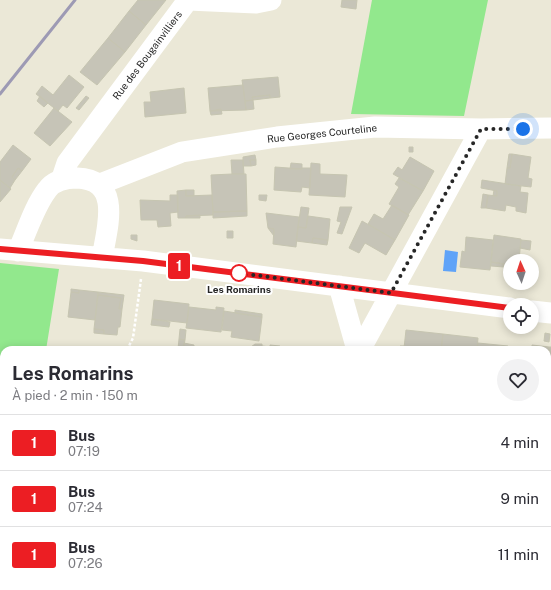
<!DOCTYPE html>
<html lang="fr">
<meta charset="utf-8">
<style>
body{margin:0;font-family:"Public Sans",sans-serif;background:#f2f2f3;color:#2b2b33;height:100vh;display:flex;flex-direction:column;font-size:15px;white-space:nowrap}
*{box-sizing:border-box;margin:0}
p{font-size:13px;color:#7c7c81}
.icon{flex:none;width:22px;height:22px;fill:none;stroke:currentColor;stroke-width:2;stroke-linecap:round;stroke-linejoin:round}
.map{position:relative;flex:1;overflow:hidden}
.panel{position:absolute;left:0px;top:346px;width:551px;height:244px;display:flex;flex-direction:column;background:#fff;border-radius:12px 12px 0 0;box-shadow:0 2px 10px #0003}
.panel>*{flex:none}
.badge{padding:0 8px;border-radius:3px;font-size:14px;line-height:26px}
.needle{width:26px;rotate:357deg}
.buttons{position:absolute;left:503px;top:254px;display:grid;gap:8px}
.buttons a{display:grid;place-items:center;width:36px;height:36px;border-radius:50%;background:#fff;box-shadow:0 2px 10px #0003;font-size:20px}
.you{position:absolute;width:20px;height:20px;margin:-10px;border:3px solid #fff;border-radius:50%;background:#1a73e8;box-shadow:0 0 0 6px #1a73e833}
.map>.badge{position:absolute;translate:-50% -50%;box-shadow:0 0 0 2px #fff}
.round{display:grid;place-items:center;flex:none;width:42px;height:42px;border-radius:21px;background:#f2f2f3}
.head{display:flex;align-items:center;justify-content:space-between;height:68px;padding:0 12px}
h1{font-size:19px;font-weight:700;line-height:30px}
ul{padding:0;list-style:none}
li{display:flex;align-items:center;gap:12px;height:56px;padding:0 12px;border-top:1px solid #e1e1e2}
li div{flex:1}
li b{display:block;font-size:15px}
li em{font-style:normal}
li .badge{min-width:44px;font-weight:700;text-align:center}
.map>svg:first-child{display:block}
.green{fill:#92e88d}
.water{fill:#5fa3f8}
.building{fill:#c6c4b7;stroke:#c6c5b1}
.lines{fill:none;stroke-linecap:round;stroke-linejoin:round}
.path{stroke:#fff;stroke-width:2.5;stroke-dasharray:3 2;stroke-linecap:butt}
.minor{stroke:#fff;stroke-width:21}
.rail{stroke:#9d9ab4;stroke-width:3}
.line-casing{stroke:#fff;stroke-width:9}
.line{stroke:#ec1e23;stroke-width:6}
.walk{stroke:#272727;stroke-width:4;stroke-dasharray:0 7.2}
.stop-dot{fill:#fff;stroke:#ec1e23;stroke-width:2}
.labels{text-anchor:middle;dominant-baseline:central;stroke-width:4;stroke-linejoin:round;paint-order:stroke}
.street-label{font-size:10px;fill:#272727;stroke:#fff}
.stop-label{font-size:10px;font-weight:bold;fill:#272727;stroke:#fff}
</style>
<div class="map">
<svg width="551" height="590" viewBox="0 0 551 590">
<rect width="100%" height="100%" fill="#ebe8d7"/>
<path class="green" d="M372 0H488L464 116 351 114Z
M0 263 59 269 46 350H4V586H7V590H0Z"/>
<path class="water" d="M445 250 458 252 456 272 443 271Z"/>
<path class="building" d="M138 0H166L146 25 129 11Z
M342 0H357L356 9 341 7Z
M129 11 146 25 125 52 108 38Z
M108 38 125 52 97 85 80 72Z
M69 75 84 87 67 108 63 105 58 111 36 94 42 86 53 95Z
M278 77 280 97 270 98V95L252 97 253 100 245 101 242 80Z
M243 85 246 110 210 111 208 88Z
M184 88 186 113 145 117 144 102H151L150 92Z
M270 95V98L253 100 252 97Z
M40 96 48 103 44 107 37 101Z
M86 96 89 98 79 110 76 108Z
M253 100 254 109 246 110 245 101Z
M54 108 72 122 50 146 34 133Z
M221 109 222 114 211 115 210 111Z
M13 145 31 159 22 171 18 168 12 177 15 180 10 188 0 180V162Z
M409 147H413V152H409Z
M509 154H512L510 168H507Z
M512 154 531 157 528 178 532 179 531 187 505 184 507 168H510Z
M255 155 256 160H250L251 166H243V157Z
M410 157 434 171 423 191 393 174 398 167 402 170Z
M231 160H243L244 174H232Z
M250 160H256V165L251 166Z
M291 163 302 164V169H290Z
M311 163 320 164V174L347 175 345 197 309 195Z
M275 167 302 169V168H311L310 188 302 187 301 192 274 190Z
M18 168 22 171 15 180 12 177Z
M232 174H246L247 211 213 212 211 175Z
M399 178 423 191 408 215 389 204 399 187 395 184Z
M0 180 11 189 0 202Z
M482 180 521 186 520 192 528 193 526 213 516 211V207L506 205 505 211 486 208 488 195 497 196V191L481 188Z
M186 190V196L212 195 213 215 186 216V218H178L177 191Z
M186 190H194V196H186Z
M494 190 497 191V196H493Z
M483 194 488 195 486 208H481Z
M170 195H178V212L170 213 171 226 158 227 157 220H141L140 200 170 201Z
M259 195H267L266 201 259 200Z
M392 205 409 215 395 240 368 224 374 214 383 219Z
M301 207 309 208 306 228 298 227Z
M340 207H352L342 234 337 233 341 222 337 221Z
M247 211V216L213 218V212Z
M266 213 299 217 296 247 273 244 274 229 268 228Z
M200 215V218H186V216Z
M308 216 330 219 328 240 313 238 312 243 296 241 298 227 306 228Z
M362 221 395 240 386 255 365 243 359 253 349 248Z
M268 228 274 229V236Z
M227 231H233V238H227Z
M131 235H137V241L131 239Z
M494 235 521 239 519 261H510V269H504V264L491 262Z
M466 237 493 240 490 270 460 267 462 251 465 252Z
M313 238 328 240 327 245 312 243Z
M521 240 531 241 530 250 520 248Z
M491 262 504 264V267L491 266Z
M71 289 79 290V293L71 292Z
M79 290 98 292 95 320 68 317 71 292 79 293Z
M98 292 124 295 122 309H119L121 298 98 295Z
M98 295 121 298 119 309H122L120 327H118L117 335 104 334V330L94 329Z
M154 300 189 304 187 323 152 319Z
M189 307 216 310V307L224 308 221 332 186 328Z
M235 310 262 314V317L235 313Z
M224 311 262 317 259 341 231 337 232 331 222 330Z
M152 319 170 322 169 327 151 325Z
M94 329 104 330V334L94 333Z
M180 329 186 330 185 340 179 339Z
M406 330 443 334 441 350 404 348Z
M545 333 550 334 549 342 544 341Z
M443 334 478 338 477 350H441Z
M179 339 185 340 183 350 178 349Z
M184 343 194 345V350H183Z
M478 343 508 346V350H477Z
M255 344H262V346L270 347V345L280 346 282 350H247Z
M532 345 549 347 548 352 547 350H532Z
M400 346H404V348L416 350H399Z
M549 347H551V381L547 380Z
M547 446H551V477L547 476Z
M547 476 551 477V481H548L547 486Z
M547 489H551V505L547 504Z
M547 512H551V533L547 532Z
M547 561 551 572V590H536L534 586H547Z
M350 586H359L360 588 371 586H390L391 590H351Z
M390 586H402L403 590H391Z
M432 586 450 587 474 586 473 590H433Z
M474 586H500L499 590H473Z
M351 587V590H338Z"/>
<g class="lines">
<path class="path" d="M127 350 133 338 141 279
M135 586V590"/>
<path class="minor" d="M62 178 67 163 188 0 256 3 271 0
M100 184 182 152 277 137 375 127 481 129 551 128
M0 249 143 261 510 308
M18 251C27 231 34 207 47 190 54 180 65 178 77 178 123 180 107 228 102 258
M339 286 357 350
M532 311 551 313
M360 350 481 129
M419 586 420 590"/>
<path class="rail" d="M0 94 75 0"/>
</g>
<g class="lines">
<defs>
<path id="line" d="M0 249 143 261 510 308"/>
</defs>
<use href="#line" class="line-casing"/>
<use href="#line" class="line"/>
<path class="walk" d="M239 273 391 293 481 129H523"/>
</g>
<circle class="stop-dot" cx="239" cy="273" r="8"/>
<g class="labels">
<g class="street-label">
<text transform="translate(147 55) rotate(-53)">Rue des Bougainvilliers</text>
<text transform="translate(322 133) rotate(-6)">Rue Georges Courteline</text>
</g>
<g class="stop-label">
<text x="239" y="289">Les Romarins</text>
</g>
</g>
</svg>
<div class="buttons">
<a><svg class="needle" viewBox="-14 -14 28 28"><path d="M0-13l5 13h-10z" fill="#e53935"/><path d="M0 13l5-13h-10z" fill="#7c7c81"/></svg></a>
<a><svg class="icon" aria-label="locate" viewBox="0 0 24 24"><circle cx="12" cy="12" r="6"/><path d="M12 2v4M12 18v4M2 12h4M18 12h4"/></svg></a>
</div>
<div class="you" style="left:523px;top:129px"></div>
<b class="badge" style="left:179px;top:266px;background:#ec1e23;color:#fff">1</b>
<section class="panel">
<div class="head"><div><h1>Les Romarins</h1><p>À pied · 2 min · 150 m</p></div><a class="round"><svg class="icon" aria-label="heart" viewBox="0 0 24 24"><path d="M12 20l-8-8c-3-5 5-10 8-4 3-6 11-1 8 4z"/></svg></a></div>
<ul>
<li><span class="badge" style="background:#ec1e23;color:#fff">1</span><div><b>Bus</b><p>07:19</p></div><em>4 min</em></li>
<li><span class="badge" style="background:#ec1e23;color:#fff">1</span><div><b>Bus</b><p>07:24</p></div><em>9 min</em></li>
<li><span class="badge" style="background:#ec1e23;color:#fff">1</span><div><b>Bus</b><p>07:26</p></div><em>11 min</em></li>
</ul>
</section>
</div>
